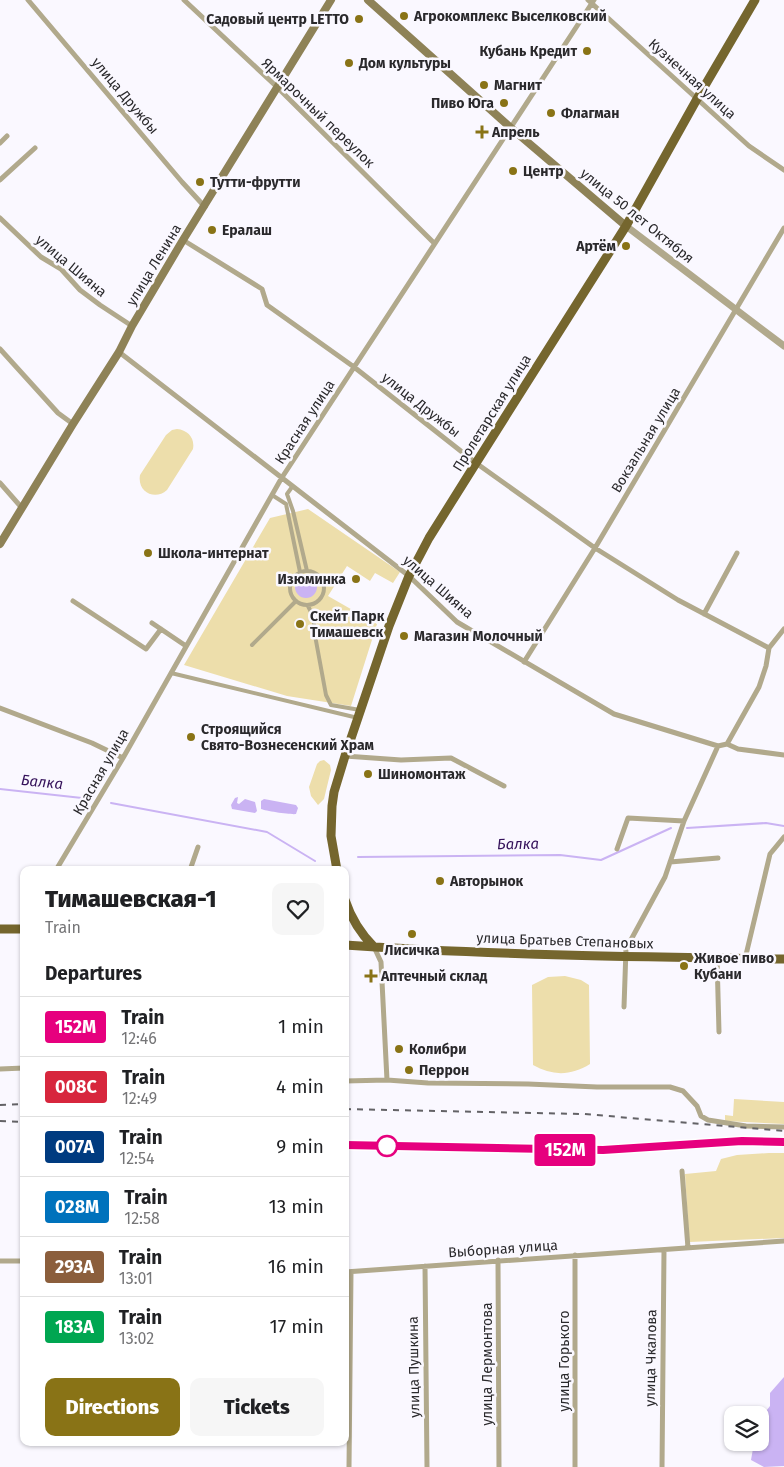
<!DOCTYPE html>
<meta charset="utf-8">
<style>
body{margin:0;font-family:"Fira Sans",sans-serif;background:#f6f6f6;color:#202124;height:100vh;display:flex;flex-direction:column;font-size:19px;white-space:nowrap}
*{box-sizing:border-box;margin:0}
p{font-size:16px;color:#757577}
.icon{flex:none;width:28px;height:28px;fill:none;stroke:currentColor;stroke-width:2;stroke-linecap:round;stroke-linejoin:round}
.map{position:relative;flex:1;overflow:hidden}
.sheet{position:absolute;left:20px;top:866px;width:329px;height:580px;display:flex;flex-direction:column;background:#fff;border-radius:10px;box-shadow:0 1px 4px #0004}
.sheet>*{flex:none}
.badge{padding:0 10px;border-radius:4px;font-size:18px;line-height:32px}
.fabs{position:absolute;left:724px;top:1406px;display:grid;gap:10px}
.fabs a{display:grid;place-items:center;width:45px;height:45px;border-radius:10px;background:#fff;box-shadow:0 1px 4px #0004;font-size:25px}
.map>.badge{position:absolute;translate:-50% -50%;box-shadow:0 0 0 2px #fff}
h2{padding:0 25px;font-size:19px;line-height:45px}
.round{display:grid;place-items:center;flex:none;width:52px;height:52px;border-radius:10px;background:#f6f6f6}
.summary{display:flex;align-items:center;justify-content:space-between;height:85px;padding:0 25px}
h1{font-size:24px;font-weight:800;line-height:38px}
.primary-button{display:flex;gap:10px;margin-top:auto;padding:10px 25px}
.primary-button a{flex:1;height:58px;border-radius:10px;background:#897316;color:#fff;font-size:20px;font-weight:800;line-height:58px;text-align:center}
.primary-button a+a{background:#f6f6f6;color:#202124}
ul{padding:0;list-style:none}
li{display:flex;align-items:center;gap:15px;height:60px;padding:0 25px;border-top:1px solid #e0e0e0}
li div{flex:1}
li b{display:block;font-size:19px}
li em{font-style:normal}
li .badge{min-width:55px;font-weight:700;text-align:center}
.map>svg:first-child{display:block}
.green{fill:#eddeab}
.water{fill:#cab3f3}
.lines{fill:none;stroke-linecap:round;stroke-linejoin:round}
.stream{stroke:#cab3f3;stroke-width:2}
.pedestrian{stroke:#b1a98c;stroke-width:4}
.minor{stroke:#b1a98c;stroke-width:5}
.tertiary{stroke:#b1a98c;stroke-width:7}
.secondary{stroke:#8e8257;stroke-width:8}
.primary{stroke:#75662e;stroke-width:9}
.rail{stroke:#636266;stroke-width:2;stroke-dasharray:6 6;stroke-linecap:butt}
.line-casing{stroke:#fff;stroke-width:11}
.line{stroke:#e6007e;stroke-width:8}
.poi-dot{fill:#897316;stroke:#faf8ff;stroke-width:2}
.stop-dot{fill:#fff;stroke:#e6007e;stroke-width:2.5}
.labels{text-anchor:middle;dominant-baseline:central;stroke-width:5;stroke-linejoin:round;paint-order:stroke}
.poi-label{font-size:14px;font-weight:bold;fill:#2a292c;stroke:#faf8ff;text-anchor:start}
.street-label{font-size:14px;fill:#2a292c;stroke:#faf8ff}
.water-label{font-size:15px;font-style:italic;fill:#34115a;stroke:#faf8ff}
</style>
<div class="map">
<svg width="784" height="1467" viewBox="0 0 784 1467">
<rect width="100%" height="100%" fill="#faf8ff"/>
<path class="green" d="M177 429C188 430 195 438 193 449L167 490C155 501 137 492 140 475L166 435 172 430Z
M308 509 400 572 393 583 375 573 370 581 347 566 328 596 377 624 351 706 287 696 184 665 270 518Z
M324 760 330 765 331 770 324 799 318 805 311 796 309 787 317 764 320 761Z
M565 976 581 980 589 985 590 1064C571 1076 552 1076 533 1065L532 985 548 977Z
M734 1099 784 1102V1124L725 1121V1115L733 1116Z
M769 1153H784V1238L690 1242 689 1240 685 1174 716 1171 721 1159 737 1155Z"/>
<path class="water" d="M295 587a11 11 0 1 1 22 0a11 11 0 1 1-22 0Z
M238 797 237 803 239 804 245 799 255 802 257 811 255 813 232 809 231 805 235 798Z
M264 799 296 805 298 808 296 814C292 815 266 811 261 809V801Z
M784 1377V1466L764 1467 751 1460 754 1443 760 1442V1434L769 1426 763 1415 770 1406V1393Z"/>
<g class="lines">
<path class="stream" d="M0 789 82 798
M111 803 267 832 315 861
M687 828 766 823 784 826
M358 857 560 855 601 860 671 828"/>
<path class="pedestrian" d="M292 487 287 494 293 511 307 571
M272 495 286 504 300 572
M290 588a17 17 0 1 1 34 0a17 17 0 1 1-34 0Z
M308 606 314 618V630L326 695 331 705 360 710
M252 645 296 601
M171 673 358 718"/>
<path class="minor" d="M28 0 182 182 205 207
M184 0 277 87 434 243
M588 0 749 146 784 170
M0 143 7 136
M0 180 35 148
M0 218 41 257 61 269 80 290 100 305 132 326
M183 240 262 289 267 305 354 367 476 463 595 548 678 600 769 648
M0 349 58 413 73 424
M119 352 409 576 457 622 614 714 718 746 727 744 738 749 784 755
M0 483 22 508
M73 601 146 649 161 629
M704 614 737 553
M152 623 186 646
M524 662 595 548 784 228
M0 708 92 743 123 758
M727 744 759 687 766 666 769 648 784 629
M345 756 401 760 451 758 504 786
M617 849 628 818 684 821
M670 862 718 858
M56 870 123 758 281 479 594 0
M190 870 198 847
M374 947 381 962 387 1080
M717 958 719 1032
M745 959 770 854 784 837
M624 1007 626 949 665 877 684 821 718 746
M0 1069 24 1068
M345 1081 387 1080 428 1083 528 1084 597 1087H670L683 1091 697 1106 701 1116 708 1120 746 1126 784 1127
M682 1171 688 1248
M575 1255V1467
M498 1260 499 1467
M0 1261H24
M425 1266 427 1467
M345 1272 784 1241
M349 1467 351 1272
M662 1467 664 1250"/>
<path class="tertiary" d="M626 226 784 346"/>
<path class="secondary" d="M368 0 511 128 626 226
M0 544 73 424 119 352 132 326 183 240 331 0"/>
<path class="primary" d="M337 870 331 836 332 806 334 792 345 756 389 626 409 576 429 538 476 463 626 226 697 99 755 0
M345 900C351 918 360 933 374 947
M0 929H24
M345 945C491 955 638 957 784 959"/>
<path class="rail" d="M0 1105 24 1104
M345 1109 584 1114 784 1131
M0 1121 24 1122
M345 1145 603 1151 742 1141 784 1142"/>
</g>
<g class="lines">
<defs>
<path id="line" d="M345 1145 603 1150 742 1141 784 1142"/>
</defs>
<use href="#line" class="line-casing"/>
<use href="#line" class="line"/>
</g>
<g class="poi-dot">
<circle cx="404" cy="16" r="5"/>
<circle cx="359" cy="19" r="5"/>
<circle cx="587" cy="51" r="5"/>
<circle cx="349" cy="63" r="5"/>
<circle cx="484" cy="85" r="5"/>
<circle cx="504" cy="103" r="5"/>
<circle cx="551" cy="113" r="5"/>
<path d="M479.5 124.5h5v5h5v5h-5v5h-5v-5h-5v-5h5z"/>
<circle cx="513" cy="171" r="5"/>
<circle cx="200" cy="182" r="5"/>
<circle cx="212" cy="230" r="5"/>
<circle cx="626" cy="246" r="5"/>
<circle cx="148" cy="553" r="5"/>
<circle cx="356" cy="579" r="5"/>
<circle cx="300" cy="624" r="5"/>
<circle cx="404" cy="636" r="5"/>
<circle cx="191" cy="737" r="5"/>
<circle cx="368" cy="774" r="5"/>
<circle cx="440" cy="881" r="5"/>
<circle cx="412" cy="934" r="5"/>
<circle cx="684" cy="966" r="5"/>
<path d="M368.5 968.5h5v5h5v5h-5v5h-5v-5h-5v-5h5z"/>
<circle cx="399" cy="1049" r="5"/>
<circle cx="409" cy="1070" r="5"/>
</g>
<circle class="stop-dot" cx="387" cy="1146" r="10"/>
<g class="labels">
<g class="poi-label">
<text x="414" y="16">Агрокомплекс Выселковский</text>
<text x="349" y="19" text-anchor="end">Садовый центр LETTO</text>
<text x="577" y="51" text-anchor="end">Кубань Кредит</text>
<text x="359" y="63">Дом культуры</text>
<text x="494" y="85">Магнит</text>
<text x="494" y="103" text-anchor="end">Пиво Юга</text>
<text x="561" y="113">Флагман</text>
<text x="492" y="132">Апрель</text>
<text x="523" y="171">Центр</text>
<text x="210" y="182">Тутти-фрутти</text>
<text x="222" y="230">Ералаш</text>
<text x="616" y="246" text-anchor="end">Артём</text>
<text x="158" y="553">Школа-интернат</text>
<text x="346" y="579" text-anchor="end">Изюминка</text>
<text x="310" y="616">Скейт Парк<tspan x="310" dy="16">Тимашевск</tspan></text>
<text x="414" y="636">Магазин Молочный</text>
<text x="201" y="729">Строящийся<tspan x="201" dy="16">Свято-Вознесенский Храм</tspan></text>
<text x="378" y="774">Шиномонтаж</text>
<text x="450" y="881">Авторынок</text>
<text x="412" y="950" text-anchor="middle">Лисичка</text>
<text x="694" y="958">Живое пиво<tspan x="694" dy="16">Кубани</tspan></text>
<text x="381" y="976">Аптечный склад</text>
<text x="409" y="1049">Колибри</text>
<text x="419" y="1070">Перрон</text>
</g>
<g class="street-label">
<text transform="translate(692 79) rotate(42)">Кузнечная улица</text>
<text transform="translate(125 96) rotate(50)">улица Дружбы</text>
<text transform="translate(318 113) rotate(44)">Ярмарочный переулок</text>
<text transform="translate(637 216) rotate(39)">улица 50 лет Октября</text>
<text transform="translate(154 265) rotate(-59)">улица Ленина</text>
<text transform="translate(71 266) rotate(40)">улица Шияна</text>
<text transform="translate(421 405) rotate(38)">улица Дружбы</text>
<text transform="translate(492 413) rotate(-58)">Пролетарская улица</text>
<text transform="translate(305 422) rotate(-57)">Красная улица</text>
<text transform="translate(646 440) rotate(-59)">Вокзальная улица</text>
<text transform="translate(438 587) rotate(41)">улица Шияна</text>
<text transform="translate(101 772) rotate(-60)">Красная улица</text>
<text transform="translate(565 941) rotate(2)">улица Братьев Степановых</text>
<text transform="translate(503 1249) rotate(-4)">Выборная улица</text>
<text transform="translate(651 1358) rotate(-89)">улица Чкалова</text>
<text transform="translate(564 1361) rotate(-90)">улица Горького</text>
<text transform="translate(487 1364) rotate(-90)">улица Лермонтова</text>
<text transform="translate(414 1367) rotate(-91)">улица Пушкина</text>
</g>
<g class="water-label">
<text transform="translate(42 782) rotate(6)">Балка</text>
<text transform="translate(518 844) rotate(-1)">Балка</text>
</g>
</g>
</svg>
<div class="fabs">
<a><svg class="icon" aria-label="layers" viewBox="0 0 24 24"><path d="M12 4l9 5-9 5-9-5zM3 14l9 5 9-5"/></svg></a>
</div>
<b class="badge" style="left:565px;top:1150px;background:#e6007e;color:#fff">152М</b>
<section class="sheet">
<div class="summary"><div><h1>Тимашевская-1</h1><p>Train</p></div><a class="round"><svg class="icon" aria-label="heart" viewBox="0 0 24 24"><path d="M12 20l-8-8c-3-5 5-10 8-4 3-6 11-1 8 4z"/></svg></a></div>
<h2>Departures</h2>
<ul>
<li><span class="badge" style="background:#e6007e;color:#fff">152М</span><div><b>Train</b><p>12:46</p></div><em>1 min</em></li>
<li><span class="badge" style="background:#d7263d;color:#fff">008С</span><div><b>Train</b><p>12:49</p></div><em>4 min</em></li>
<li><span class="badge" style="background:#003b80;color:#fff">007А</span><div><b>Train</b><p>12:54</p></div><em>9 min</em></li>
<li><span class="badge" style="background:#0072bc;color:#fff">028М</span><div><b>Train</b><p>12:58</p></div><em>13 min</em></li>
<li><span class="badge" style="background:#8b5e3c;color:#fff">293А</span><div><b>Train</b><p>13:01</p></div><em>16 min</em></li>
<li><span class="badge" style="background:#00a651;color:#fff">183А</span><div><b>Train</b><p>13:02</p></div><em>17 min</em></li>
</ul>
<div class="primary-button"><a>Directions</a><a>Tickets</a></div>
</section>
</div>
